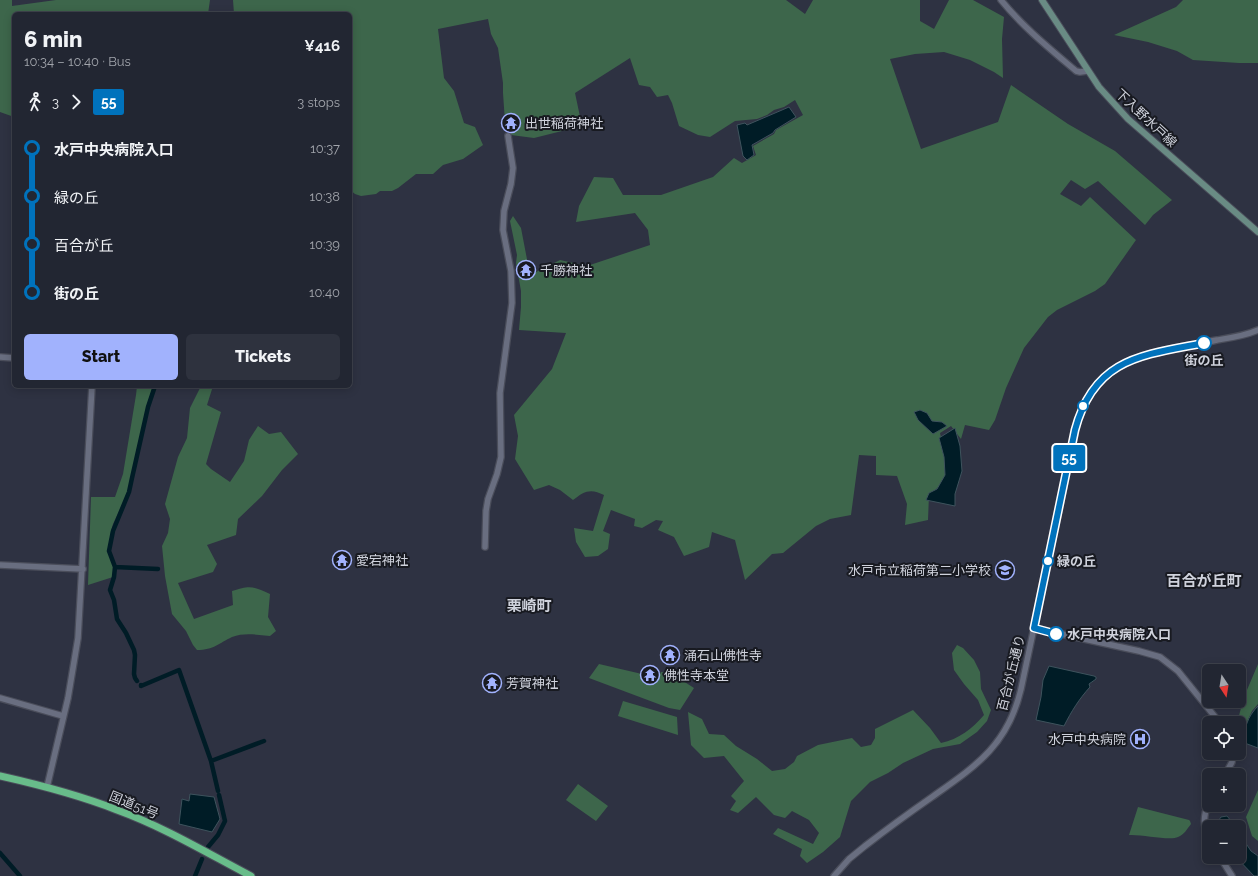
<!DOCTYPE html>
<meta charset="utf-8">
<style>
body{margin:0;font-family:Raleway,"Noto Sans JP",sans-serif;background:#2e323e;color:#f1f3f6;height:100vh;display:flex;flex-direction:column;font-size:15px;white-space:nowrap}
*{box-sizing:border-box;margin:0}
p{font-size:13px;color:#a2a5ac}
.icon{flex:none;width:22px;height:22px;fill:none;stroke:currentColor;stroke-width:2;stroke-linecap:round;stroke-linejoin:round}
.map{position:relative;flex:1;overflow:hidden}
.panel{position:absolute;left:12px;top:12px;width:340px;height:376px;display:flex;flex-direction:column;background:#222632;border-radius:6px;box-shadow:0 2px 10px #0003,0 0 0 1px #3f434d}
.panel>*{flex:none}
.badge{padding:0 8px;border-radius:3px;font-size:14px;line-height:26px}
.needle{width:26px;rotate:168deg}
.buttons{position:absolute;left:1202px;top:664px;display:grid;gap:8px}
.buttons a{display:grid;place-items:center;width:44px;height:44px;border-radius:6px;background:#222632;box-shadow:0 2px 10px #0003,0 0 0 1px #3f434d;font-size:20px}
.map>.badge{position:absolute;translate:-50% -50%;box-shadow:0 0 0 2px #fff}
.legs{display:flex;align-items:center;gap:6px;height:44px;padding:0 12px;font-size:13px}
.legs p{margin-inline-start:auto}
.head{display:flex;align-items:center;justify-content:space-between;height:68px;padding:0 12px}
h1{font-size:22px;font-weight:800;line-height:30px}
.primary-button{display:flex;gap:8px;margin-top:auto;padding:8px 12px}
.primary-button a{flex:1;height:46px;border-radius:6px;background:#a1b2fd;color:#111;font-size:16px;font-weight:800;line-height:46px;text-align:center}
.primary-button a+a{background:#2e323e;color:#f1f3f6}
ul{padding:0 12px;list-style:none}
li{display:flex;align-items:center;gap:14px;height:48px;font-size:15px}
li i{display:grid;place-items:center;width:6px;height:100%;margin:0 5px;background:currentColor}
li i::after{content:'';width:10px;height:10px;margin:-5px;border:3px solid;border-radius:50%;background:#222632}
li p{margin-inline-start:auto}
li:first-child i{background:linear-gradient(#0000 50%,currentColor 0)}
li:last-child i{background:linear-gradient(currentColor 50%,#0000 0)}
.map>svg:first-child{display:block}
.green{fill:#3d664b}
.water{fill:#001c26;stroke:#3e535d}
.lines{fill:none;stroke-linecap:round;stroke-linejoin:round}
.canal{stroke:#001c26;stroke-width:4.5}
.tertiary-casing{stroke:#4a4d5a;stroke-width:8}
.secondary-casing{stroke:#4a4d5a;stroke-width:8}
.trunk-casing{stroke:#4a4d5a;stroke-width:9}
.tertiary{stroke:#696e80;stroke-width:5.5}
.secondary{stroke:#698b84;stroke-width:6}
.trunk{stroke:#68bc8a;stroke-width:7}
.line-1-casing{stroke:#fff;stroke-width:9}
.line-1{stroke:#0072bc;stroke-width:6}
.stop-1-dot{fill:#fff;stroke:#0072bc;stroke-width:2}
.labels{text-anchor:middle;dominant-baseline:central;stroke-width:4;stroke-linejoin:round;paint-order:stroke}
.street-label{font-size:13px;fill:#cfd2dc;stroke:#181a21}
.poi-label{font-size:13px;fill:#cfd2dc;stroke:#181a21;text-anchor:start}
.stop-label{font-size:13px;font-weight:bold;fill:#cfd2dc;stroke:#181a21;text-anchor:start}
.quarter-label{font-size:15px;font-weight:bold;fill:#cfd2dc;stroke:#181a21}
</style>
<div class="map">
<svg width="1258" height="876" viewBox="0 0 1258 876">
<rect width="100%" height="100%" fill="#2e3242"/>
<path class="green" d="M0 0H12V6L56 0H210L208 14H14V117L0 112Z
M233 0H786L805 14 813 0H920V21L934 29 949 0H973L1004 17 1002 39 1003 78 994 72 970 60 944 52 915 54 890 59 921 149 998 122 1011 85 1068 124 1115 151 1172 200 1153 215 1145 225 1098 181 1085 189 1071 180 1060 194 1081 206 1090 197 1136 240 1105 284 1095 291 1057 310 1048 317 1024 348 1006 388 995 420 989 430 965 425 961 439 951 426 940 433 948 470 942 484 929 495 928 520 905 525 907 504 897 476 876 475V456L859 455 851 515 830 519 816 526 783 553 772 554 745 580 735 540 712 532 709 547 684 556 674 537 658 530 663 521 656 520 642 528 634 526 635 519 611 510 603 531 610 534 608 549 598 556 585 557 576 542 574 528 593 531 604 495C591 488 584 491 573 500L560 490 549 485 534 490 515 459 518 436 514 415 552 369 566 333 519 330 521 307V291L516 263 517 255 510 221 513 216 521 228 530 275 560 260 587 266 650 245 648 230 635 213 576 222 579 206 594 177 613 178 623 195H661L713 177 734 158 742 163 756 155 753 146 774 134 776 130 803 115 795 100 784 107 774 110 767 115 757 119 735 121 710 137 698 135 679 126 672 103 668 95 657 97 650 87 639 85 630 58 575 93 582 126 534 138 511 135 505 122 503 93V83L498 48 491 34 488 19 438 29 444 78 454 91 464 123 475 127 483 145 463 159 443 165 433 174H416L398 188 392 191H380L376 194 361 196 355 194 350 190V14H234Z
M1183 0H1258V63H1239L1193 60 1177 51 1148 42 1114 35 1176 7Z
M137 386H153L147 406 128 492 113 524 111 531 108 551 114 568 113 577 88 585 91 497H115L123 474 136 395Z
M201 386H213L207 405 221 412 206 464 211 469 230 482 244 461 249 440 258 426 269 434 281 432 298 454 282 470 262 496 238 519 236 535 207 545 217 564 213 572 178 583 194 619 233 605 232 591C250 585 253 586 270 594L268 617 276 631 270 636C257 635 245 632 232 637 219 643 214 650 197 650L193 645 186 631 172 614 165 576 162 546 168 533 170 519 165 504 178 457 187 438 190 408Z
M957 645 963 648 974 660 980 672 981 689 991 710 987 721 977 732 960 744 933 749 903 763 888 773 870 782 851 801 840 837 823 852 807 863 800 856 802 849 773 834 778 828 813 844 819 833 809 820 792 811 785 818 774 815 756 797 738 813 730 810 736 801 731 796 744 781 724 756 704 758 691 745 688 712 702 719 709 734 724 735 736 746 757 759 772 771 785 769 794 762 797 756 818 745 852 738 861 747 871 745 875 738V729L913 710 930 728 941 743C959 739 972 729 984 715L978 700 964 684 954 670 952 653Z
M599 664 642 674 643 677 651 681H655L656 673 660 674 661 672 678 673 680 679 694 688 680 710 669 708 589 678Z
M1258 664V704L1252 711 1239 739V723H1237L1244 697Z
M623 701 677 717 678 735 618 716Z
M578 784 608 806 596 821 566 800Z
M1258 790V841L1252 836 1246 817Z
M1138 807 1189 820 1190 821 1191 824C1187 829 1184 835 1178 837 1170 841 1141 834 1129 835Z"/>
<path class="water" d="M789 107 796 117 775 130 773 133 752 145 754 155 747 160 743 156 737 125 745 123 747 125Z
M920 410 927 413 932 421 942 422 947 426 933 434 918 420 914 412Z
M955 428 960 446 962 471 955 494V506L926 500 929 493 937 489 945 475 944 457 939 438Z
M1049 666 1094 676 1096 677V679L1089 684 1090 687C1079 699 1071 712 1064 726L1036 720 1041 697 1043 680Z
M1258 706V748L1242 742C1241 736 1243 734 1245 729 1246 727 1246 725 1247 723 1249 717 1253 711 1258 706Z
M190 794 214 797 220 819 212 832 179 824 182 799 189 801Z
M1227 816 1236 827H1218L1216 824 1221 817Z
M1239 833 1251 851 1258 856V876H1254L1236 857H1239Z"/>
<g class="lines">
<path class="canal" d="M115 567 158 569
M137 681 135 678 134 674 135 655 134 650 126 633 117 619 114 600 110 590 114 577 115 567 109 551 113 531 129 492 132 478 148 407 155 386
M141 685V686L179 670 211 761 218 791
M211 761 264 741
M208 847 218 835 225 821 219 795
M0 853 20 876
M195 876 202 859"/>
<defs>
<path id="tertiary" d="M1001 0C1023 27 1049 48 1076 71L1080 72 1087 71
M0 357 14 358
M485 547 486 511 488 499 497 474 501 457 500 393 512 303 511 271 503 230 504 211 511 184 513 168 508 136
M0 565 83 569
M1034 628 1139 651 1160 657 1178 671 1220 723
M0 698 63 716
M1225 775 1232 762 1233 753
M47 787 68 698 78 638 92 386
M1209 801C1204 813 1202 826 1209 838
M1220 857 1232 876
M834 876 849 859 865 846C887 829 909 813 932 797 976 766 1008 745 1021 689L1078 420C1100 353 1159 352 1217 340 1230 338 1245 336 1258 330"/>
<path id="secondary" d="M1042 0 1099 87 1128 119 1258 232"/>
<path id="trunk" d="M0 776C40 785 79 795 117 810 164 827 207 853 251 876"/>
</defs>
<use href="#tertiary" class="tertiary-casing"/>
<use href="#secondary" class="secondary-casing"/>
<use href="#trunk" class="trunk-casing"/>
<use href="#tertiary" class="tertiary"/>
<use href="#secondary" class="secondary"/>
<use href="#trunk" class="trunk"/>
</g>
<g class="lines">
<defs>
<path id="line-1" d="M1056 634 1034 628 1075 430C1094 358 1142 355 1204 343"/>
</defs>
<use href="#line-1" class="line-1-casing"/>
<use href="#line-1" class="line-1"/>
</g>
<defs>
<symbol id="temple-ring" viewBox="-11 -11 22 22"><circle r="9.5" fill="#181a21" stroke="#a1b2fd" stroke-width="1.5"/><path d="M0-6L5-2H3V0L6.5 2.5H4V6H1.5V3h-3V6H-4V2.5H-6.5L-3 0V-2H-5Z" fill="#a1b2fd"/></symbol>
<symbol id="school-ring" viewBox="-11 -11 22 22"><circle r="9.5" fill="#181a21" stroke="#a1b2fd" stroke-width="1.5"/><path d="M0-5L7-2L0 1L-7-2ZM-4 1L0 2.5L4 1V4Q0 6-4 4Z" fill="#a1b2fd"/></symbol>
<symbol id="hospital-ring" viewBox="-11 -11 22 22"><circle r="9.5" fill="#181a21" stroke="#a1b2fd" stroke-width="1.5"/><path d="M-5-5h3v3.5h4V-5h3V5h-3V1.5h-4V5h-3Z" fill="#a1b2fd"/></symbol>
</defs>
<g fill-rule="evenodd">
<use href="#temple-ring" x="500" y="112" width="22" height="22"/>
<use href="#temple-ring" x="515" y="259" width="22" height="22"/>
<use href="#temple-ring" x="331" y="549" width="22" height="22"/>
<use href="#school-ring" x="994" y="559" width="22" height="22"/>
<use href="#temple-ring" x="659" y="644" width="22" height="22"/>
<use href="#temple-ring" x="639" y="664" width="22" height="22"/>
<use href="#temple-ring" x="481" y="672" width="22" height="22"/>
<use href="#hospital-ring" x="1129" y="728" width="22" height="22"/>
</g>
<g class="stop-1-dot">
<circle cx="1204" cy="343" r="7"/>
<circle cx="1083" cy="406" r="5"/>
<circle cx="1048" cy="561" r="5"/>
<circle cx="1056" cy="634" r="7"/>
</g>
<g class="labels">
<g class="street-label">
<text transform="translate(1146 118) rotate(43)">下入野水戸線</text>
<text transform="translate(1011 673) rotate(-76)">百合が丘通り</text>
<text transform="translate(134 805) rotate(22)">国道51号</text>
</g>
<g class="poi-label">
<text x="525" y="123">出世稲荷神社</text>
<text x="540" y="270">千勝神社</text>
<text x="356" y="560">愛宕神社</text>
<text x="991" y="570" text-anchor="end">水戸市立稲荷第二小学校</text>
<text x="684" y="655">涌石山佛性寺</text>
<text x="664" y="675">佛性寺本堂</text>
<text x="506" y="683">芳賀神社</text>
<text x="1126" y="739" text-anchor="end">水戸中央病院</text>
</g>
<g class="stop-label">
<text x="1204" y="360" text-anchor="middle">街の丘</text>
<text x="1057" y="561">緑の丘</text>
<text x="1067" y="634">水戸中央病院入口</text>
</g>
<g class="quarter-label">
<text x="1204" y="581">百合が丘町</text>
<text x="529" y="606">栗崎町</text>
</g>
</g>
</svg>
<div class="buttons">
<a><svg class="needle" viewBox="-14 -14 28 28"><path d="M0-13l5 13h-10z" fill="#e53935"/><path d="M0 13l5-13h-10z" fill="#a2a5ac"/></svg></a>
<a><svg class="icon" aria-label="locate" viewBox="0 0 24 24"><circle cx="12" cy="12" r="6"/><path d="M12 2v4M12 18v4M2 12h4M18 12h4"/></svg></a>
<a>+</a>
<a>−</a>
</div>
<b class="badge" style="left:1069px;top:458px;background:#0072bc;color:#fff">55</b>
<section class="panel">
<div class="head"><div><h1>6 min</h1><p>10:34 – 10:40 · Bus</p></div><b>¥416</b></div>
<div class="legs"><svg class="icon" aria-label="walk" viewBox="0 0 24 24"><circle cx="13" cy="4" r="2"/><path d="M13 8l-2 6 4 7M11 14l-3 7M7 12l3-4h3l4 4"/></svg>3<svg class="icon" aria-label="forward" viewBox="0 0 24 24"><path d="M9 5l7 7-7 7"/></svg><b class="badge" style="background:#0072bc;color:#fff">55</b><p>3 stops</p></div>
<ul>
<li><i style="color:#0072bc"></i><b>水戸中央病院入口</b><p>10:37</p></li>
<li><i style="color:#0072bc"></i><span>緑の丘</span><p>10:38</p></li>
<li><i style="color:#0072bc"></i><span>百合が丘</span><p>10:39</p></li>
<li><i style="color:#0072bc"></i><b>街の丘</b><p>10:40</p></li>
</ul>
<div class="primary-button"><a>Start</a><a>Tickets</a></div>
</section>
</div>
